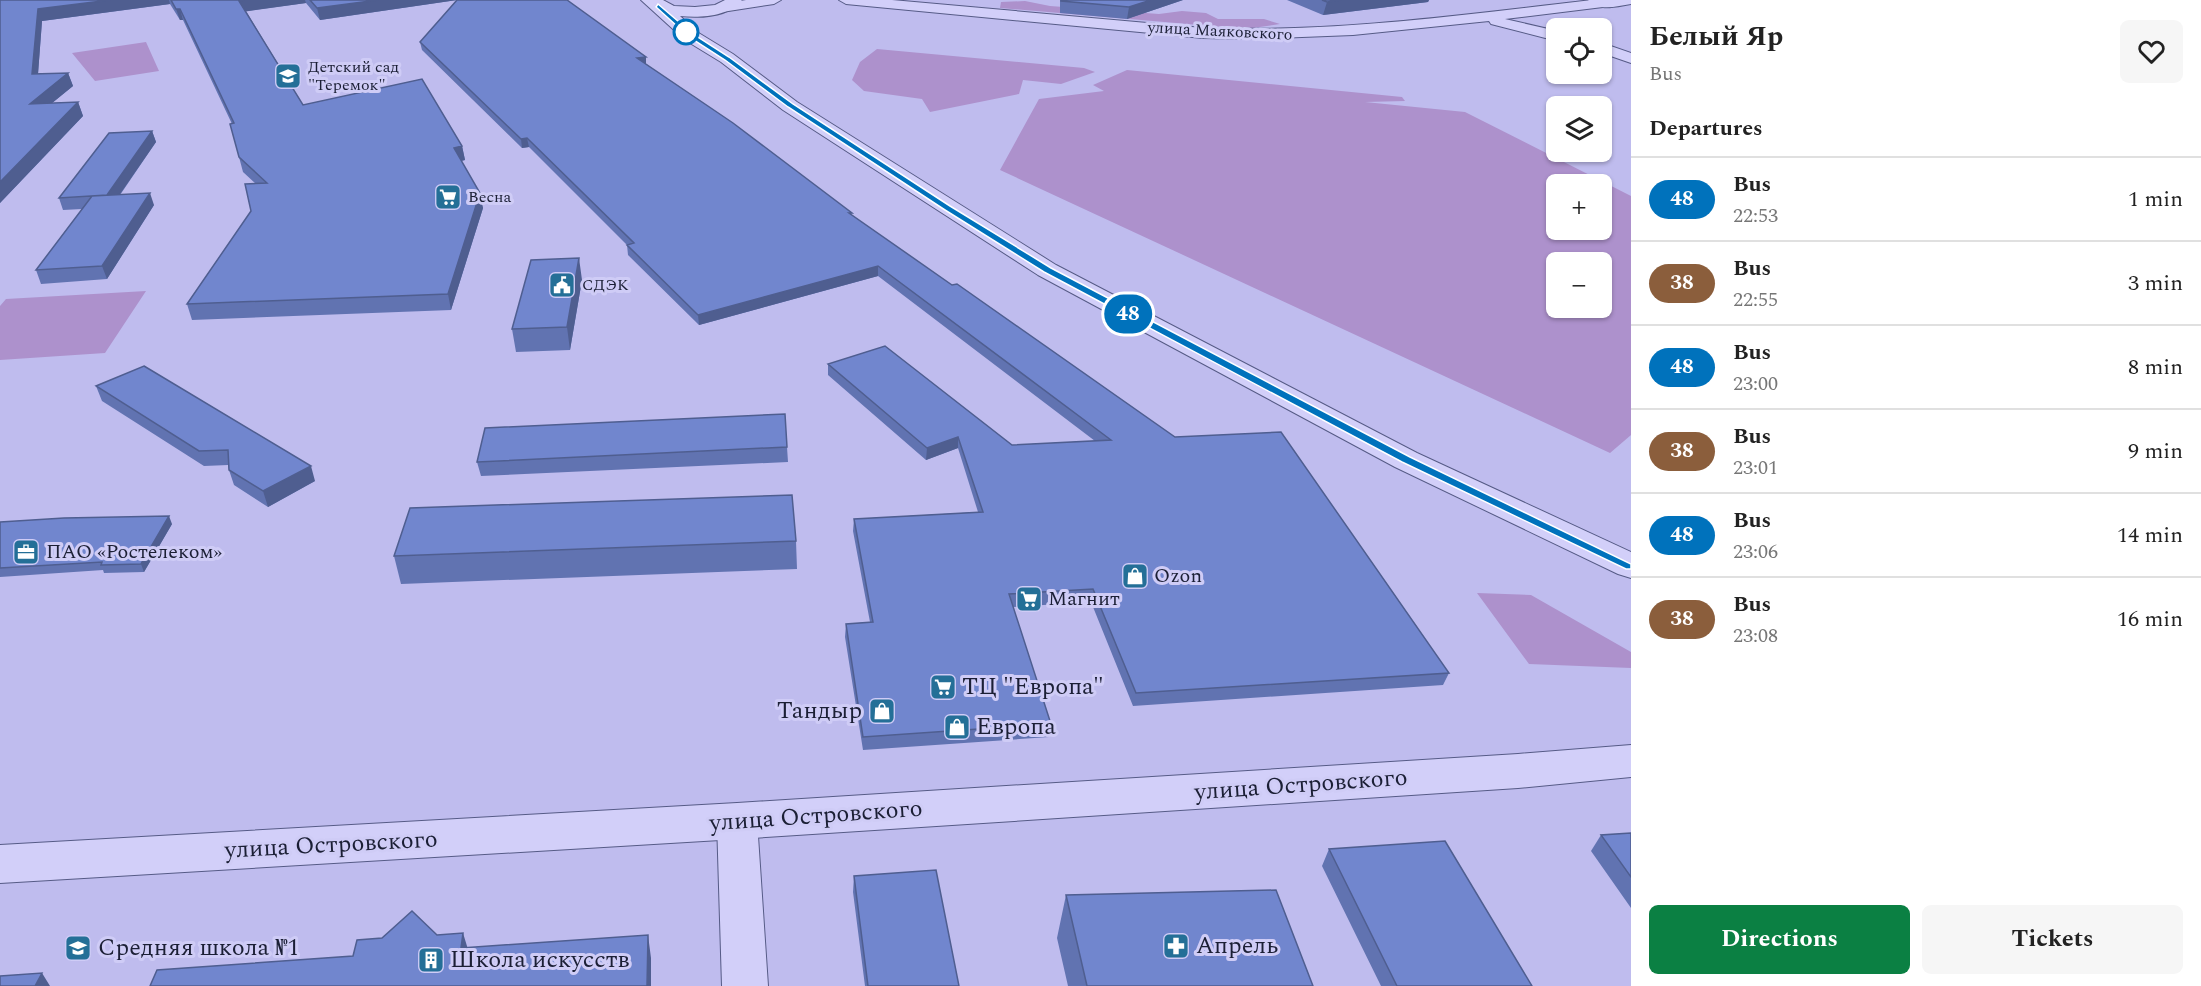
<!DOCTYPE html>
<meta charset="utf-8">
<style>
body{margin:0;font-family:Spectral,serif;background:#f6f6f6;color:#222;height:100vh;display:flex;flex-direction:column;font-size:22px;white-space:nowrap}
*{box-sizing:border-box;margin:0}
p{font-size:20px;color:#767676}
.icon{flex:none;width:33px;height:33px;fill:none;stroke:currentColor;stroke-width:2;stroke-linecap:round;stroke-linejoin:round}
.map{position:relative;flex:1;overflow:hidden}
.details{display:flex;flex-direction:column;background:#fff;width:570px}
.details>*{flex:none}
.badge{padding:0 12px;border-radius:20px;font-size:21px;line-height:39px}
.buttons{position:absolute;left:1546px;top:18px;display:grid;gap:12px}
.buttons a{display:grid;place-items:center;width:66px;height:66px;border-radius:9px;background:#fff;box-shadow:0 2px 4px #0004;font-size:30px}
.map>.badge{position:absolute;translate:-50% -50%;box-shadow:0 0 0 3px #fff}
h2{padding:0 18px;font-size:22px;line-height:54px}
.round{display:grid;place-items:center;flex:none;width:63px;height:63px;border-radius:9px;background:#f6f6f6}
.headline{display:flex;align-items:center;justify-content:space-between;height:102px;padding:0 18px}
h1{font-size:28px;font-weight:700;line-height:45px}
.cta{display:flex;gap:12px;margin-top:auto;padding:12px 18px}
.cta a{flex:1;height:69px;border-radius:9px;background:#0b8043;color:#fff;font-size:24px;font-weight:700;line-height:69px;text-align:center}
.cta a+a{background:#f6f6f6;color:#222}
ul{padding:0;list-style:none}
li{display:flex;align-items:center;gap:18px;height:84px;padding:0 18px;border-top:2px solid #e0e0e0}
li div{flex:1}
li b{display:block;font-size:22px}
li em{font-style:normal}
li .badge{min-width:66px;font-weight:700;text-align:center}
main{display:flex;flex:1;min-height:0}
.map>svg:first-child{display:block}
.green{fill:#ad91cc;fill-rule:evenodd}
.lines{fill:none;stroke-linecap:round;stroke-linejoin:round}
.minor-casing{stroke:#565b86;stroke-width:2}
.tertiary-casing{stroke:#565b86;stroke-width:2}
.minor{fill:#d2cff9;fill-rule:evenodd}
.tertiary{fill:#d2cff9;fill-rule:evenodd}
.wall{fill:#6173b1}
.shaded-wall{fill:#4f5e90}
.building{fill:#7186ce;stroke:#4f5e90;stroke-width:1.5}
.line{fill:#0072bc;stroke:#fff;stroke-width:1.5}
.stop-dot{fill:#fff;stroke:#0072bc;stroke-width:3}
.labels{text-anchor:middle;dominant-baseline:central;stroke-width:6;stroke-linejoin:round;paint-order:stroke}
.far-street-label{font-size:16px;fill:#1b1f35;stroke:#cfccf6}
.far-poi-label{font-size:16px;fill:#1b1f35;stroke:#cfccf6;text-anchor:start}
.poi-label{font-size:20px;fill:#1b1f35;stroke:#cfccf6;text-anchor:start}
.near-poi-label{font-size:24px;fill:#1b1f35;stroke:#cfccf6;text-anchor:start}
.near-street-label{font-size:24px;fill:#1b1f35;stroke:#cfccf6}
</style>
<main>
<div class="map">
<svg width="1631" height="986" viewBox="0 0 1631 986">
<rect width="100%" height="100%" fill="#bfbcee"/>
<path class="green" d="M1025 1 1050 6 1159 14 1182 11 1206 13 1218 19H1264L1280 24 1246 29 1000 8 1001 2Z
M146 42 159 71 95 81 72 53Z
M877 49 1084 68 1095 72 1061 84 1023 80 1019 94 930 112 922 99 864 91 852 80 860 62Z
M1127 70 1402 97 1405 101 1365 102 1465 112 1631 196V435L1610 453 1000 170 1039 99 1104 91 1093 85ZM1602 184V230H1557V184ZM1557 262H1602V308H1557Z
M146 291 105 353 0 360V306L6 299Z
M1477 593 1531 595 1631 652V668L1529 664Z"/>
<g class="lines">
<defs>
<path id="minor" d="M746 0H781L774 4 722 12 715 8 717 5Z
M839 0H892L1203 28C1334 33 1462 15 1592 0H1608L1610 3 1603 7 1505 19 1557 31V41L1491 24 1489 21 1353 35 1253 39 1203 38 846 4Z
M1602 43 1631 53V63L1602 53Z
M737 804 751 809 757 821 768 986H722L717 821 723 809Z"/>
<path id="tertiary" d="M641 0H663L674 6 695 7 715 5 725 0H742C728 17 700 18 680 16L697 32 733 54 797 102 1056 265 1417 453 1631 552V578L1618 574 1395 467 1038 275 783 110 721 62 685 40Z
M1588 0H1631V4C1617 6 1599 12 1588 0Z
M1631 745V777L1518 788 737 839 0 883V845L737 803 1518 754Z"/>
</defs>
<use href="#minor" class="minor-casing"/>
<use href="#tertiary" class="tertiary-casing"/>
<use href="#minor" class="minor"/>
<use href="#tertiary" class="tertiary"/>
</g>
<path class="wall" d="M0 0H567L646 57V64L852 215 1449 673 1443 685 1133 706 1091 602 1013 607 1051 724 1049 737 863 750 845 637 846 624 870 622 853 531 854 519 978 512 958 448 926 460 828 375V364L1012 445 1095 441 878 276 699 325 628 255 627 245 529 147 522 148 422 50 420 42 457 0 320 20 306 3 246 11 303 105 462 146 465 160 461 161 483 208 451 310 192 320 187 304 251 211 256 184 243 172 239 157 232 124 183 20H180L170 4 42 21 38 74 68 73 73 86 52 103 78 102 83 116 0 203Z
M1060 0H1183L1127 19 1060 13Z
M1287 0H1429L1428 2 1323 15Z
M152 131 156 142 120 195 154 205 107 279 41 284 36 270 82 209 63 210 59 198Z
M582 280 570 350 516 352 512 329Z
M96 386 315 481 268 507 234 485 229 470 228 465 204 466 102 401Z
M787 447 788 462 481 476 477 462Z
M0 522 172 524 144 572 104 573 103 570 0 577Z
M796 541 797 569 401 584 394 556Z
M1631 833V908L1591 851 1601 835Z
M1329 849 1532 986H1381L1322 866Z
M854 876 959 986H865L853 892Z
M1066 895 1313 986H1068L1057 938Z"/>
<path class="shaded-wall" d="M110 0H169L170 4 42 21 37 87 32 74 38 9Z
M244 0H305L306 3 242 12 239 1Z
M378 0H457L320 20 317 8Z
M1151 0H1183L1127 19 1129 7Z
M1341 0H1429L1428 2 1323 15 1327 2Z
M176 9H180L183 20H180Z
M646 57V65L637 58Z
M68 73 73 86 35 117 30 104Z
M78 102 83 116 0 203V182Z
M152 131 156 142 111 207 107 195Z
M527 138 529 147 522 148 521 139Z
M462 146 465 160 456 162 454 148Z
M150 193 154 205 107 279 102 266Z
M480 193 483 208 451 310 448 294Z
M579 258 582 280 570 350 567 327Z
M878 266V276L699 325 698 315Z
M958 437V448L926 460 927 448Z
M311 466 315 481 268 507 263 491Z
M169 516 172 524 144 572 141 564Z
M463 933 470 956 461 948Z
M648 935 651 958V986H647Z
M42 973 50 986H35Z"/>
<path class="building" d="M0 0H110L38 9 32 74 68 73 30 104 78 102 0 182Z
M171 0H244L239 1 303 105 422 79 462 146 454 148 480 193 448 294 187 304 251 211 245 184 267 183 239 157 230 124 234 123 180 9H176Z
M310 0H378L317 8Z
M457 0H567L646 57 637 58 733 123 852 213H849L952 285 957 284 1175 437 1281 432 1449 673 1136 693 1093 589 1009 594 1051 724 863 737 846 624 873 622 854 519 983 512 958 437 927 448 828 364 885 346 1012 445 1111 440 878 266 698 315 627 245 634 243 527 138 521 139 420 42Z
M1061 0H1151L1129 7 1061 1Z
M1322 0H1341L1327 2Z
M152 131 107 195 59 198 109 133Z
M150 193 102 266 36 270 92 196Z
M579 258 567 327 512 329 531 260Z
M144 366 311 466 263 491 229 470 228 450 199 451 96 386Z
M785 414 787 447 477 462 485 428Z
M792 495 796 541 394 556 410 508Z
M169 516 141 564 101 565 102 562 0 568V522L64 518Z
M1631 833V877L1601 835Z
M1445 841 1532 986H1397L1329 849Z
M936 870 959 986H868L854 876Z
M1276 890 1313 986H1087L1066 895Z
M412 911 437 935 463 933 461 948 648 935 647 986H150L157 970 353 956 357 940 382 938Z
M42 973 35 986H0V976Z"/>
<path class="line" d="M658 4 693 34 729 57 793 104 950 206 1051 268 1410 457 1631 564V569H1626L1402 462 1044 272 945 210 788 107 725 60 689 37 656 7Z"/>
<defs>
<symbol id="school-square" viewBox="-11 -11 22 22"><rect x="-9" y="-9" width="18" height="18" rx="4" fill="#246f97" stroke="#cfccf6"/><path d="M0-5L7-2L0 1L-7-2ZM-4 1L0 2.5L4 1V4Q0 6-4 4Z" fill="#fff"/></symbol>
<symbol id="supermarket-square" viewBox="-11 -11 22 22"><rect x="-9" y="-9" width="18" height="18" rx="4" fill="#246f97" stroke="#cfccf6"/><path d="M-6-5.5h2.5l.6 2H6L4.5 2H-2.5L-4.4-4H-6ZM-1.5 3.2a1.3 1.3 0 1 0 .1 0ZM3 3.2a1.3 1.3 0 1 0 .1 0Z" fill="#fff"/></symbol>
<symbol id="civic-square" viewBox="-11 -11 22 22"><rect x="-9" y="-9" width="18" height="18" rx="4" fill="#246f97" stroke="#cfccf6"/><path d="M-.6-6.5H3V-4.5H.6V-3L4-1V1h2V6H-6V1h2V-1L-.6-3ZM-1.2 2.5V6h2.4V2.5Z" fill="#fff"/></symbol>
<symbol id="office-square" viewBox="-11 -11 22 22"><rect x="-9" y="-9" width="18" height="18" rx="4" fill="#246f97" stroke="#cfccf6"/><path d="M-6-3h4V-5.5h4V-3h4V5H-6ZM-1-4.5V-3h2v-1.5ZM-6 0V1H6V0Z" fill="#fff"/></symbol>
<symbol id="shop-square" viewBox="-11 -11 22 22"><rect x="-9" y="-9" width="18" height="18" rx="4" fill="#246f97" stroke="#cfccf6"/><path d="M-5-2.5h2.3a2.7 3.5 0 0 1 5.4 0H5L5.5 6h-11ZM-1.5-2.5h3a1.5 2.3 0 0 0-3 0Z" fill="#fff"/></symbol>
<symbol id="pharmacy-square" viewBox="-11 -11 22 22"><rect x="-9" y="-9" width="18" height="18" rx="4" fill="#246f97" stroke="#cfccf6"/><path d="M-2-6h4v4h4v4h-4v4h-4v-4h-4v-4h4Z" fill="#fff"/></symbol>
<symbol id="building-square" viewBox="-11 -11 22 22"><rect x="-9" y="-9" width="18" height="18" rx="4" fill="#246f97" stroke="#cfccf6"/><path d="M-4-6H4V6H1V3H-1V6H-4ZM-2.5-4.3h1.7v1.8h-1.7ZM.8-4.3h1.7v1.8H.8ZM-2.5-1h1.7V.8h-1.7ZM.8-1h1.7V.8H.8Z" fill="#fff"/></symbol>
</defs>
<g fill-rule="evenodd">
<use href="#school-square" x="273" y="61" width="30" height="30"/>
<use href="#supermarket-square" x="433" y="182" width="30" height="30"/>
<use href="#civic-square" x="547" y="270" width="30" height="30"/>
<use href="#office-square" x="11" y="537" width="30" height="30"/>
<use href="#shop-square" x="1120" y="561" width="30" height="30"/>
<use href="#supermarket-square" x="1014" y="584" width="30" height="30"/>
<use href="#supermarket-square" x="928" y="672" width="30" height="30"/>
<use href="#shop-square" x="867" y="696" width="30" height="30"/>
<use href="#shop-square" x="942" y="712" width="30" height="30"/>
<use href="#pharmacy-square" x="1161" y="931" width="30" height="30"/>
<use href="#school-square" x="63" y="933" width="30" height="30"/>
<use href="#building-square" x="416" y="945" width="30" height="30"/>
</g>
<circle class="stop-dot" cx="686" cy="32" r="12"/>
<g class="labels">
<g class="far-street-label">
<text transform="translate(1220 31) rotate(3)">улица Маяковского</text>
</g>
<g class="far-poi-label">
<text x="308" y="67">Детский сад<tspan x="308" dy="18">"Теремок"</tspan></text>
<text x="468" y="197">Весна</text>
<text x="582" y="285">СДЭК</text>
</g>
<g class="poi-label">
<text x="46" y="552">ПАО «Ростелеком»</text>
<text x="1154" y="576">Ozon</text>
<text x="1048" y="599">Магнит</text>
</g>
<g class="near-poi-label">
<text x="962" y="687">ТЦ "Европа"</text>
<text x="862" y="711" text-anchor="end">Тандыр</text>
<text x="976" y="727">Европа</text>
<text x="1196" y="946">Апрель</text>
<text x="98" y="948">Средняя школа №1</text>
<text x="450" y="960">Школа искусств</text>
</g>
<g class="near-street-label">
<text transform="translate(1301 785) rotate(-4)">улица Островского</text>
<text transform="translate(816 816) rotate(-4)">улица Островского</text>
<text transform="translate(331 845) rotate(-3)">улица Островского</text>
</g>
</g>
</svg>
<div class="buttons">
<a><svg class="icon" aria-label="locate" viewBox="0 0 24 24"><circle cx="12" cy="12" r="6"/><path d="M12 2v4M12 18v4M2 12h4M18 12h4"/></svg></a>
<a><svg class="icon" aria-label="layers" viewBox="0 0 24 24"><path d="M12 4l9 5-9 5-9-5zM3 14l9 5 9-5"/></svg></a>
<a>+</a>
<a>−</a>
</div>
<b class="badge" style="left:1128px;top:314px;background:#0072bc;color:#fff">48</b>
</div>
<section class="details">
<div class="headline"><div><h1>Белый Яр</h1><p>Bus</p></div><a class="round"><svg class="icon" aria-label="heart" viewBox="0 0 24 24"><path d="M12 20l-8-8c-3-5 5-10 8-4 3-6 11-1 8 4z"/></svg></a></div>
<h2>Departures</h2>
<ul>
<li><span class="badge" style="background:#0072bc;color:#fff">48</span><div><b>Bus</b><p>22:53</p></div><em>1 min</em></li>
<li><span class="badge" style="background:#8b5e3c;color:#fff">38</span><div><b>Bus</b><p>22:55</p></div><em>3 min</em></li>
<li><span class="badge" style="background:#0072bc;color:#fff">48</span><div><b>Bus</b><p>23:00</p></div><em>8 min</em></li>
<li><span class="badge" style="background:#8b5e3c;color:#fff">38</span><div><b>Bus</b><p>23:01</p></div><em>9 min</em></li>
<li><span class="badge" style="background:#0072bc;color:#fff">48</span><div><b>Bus</b><p>23:06</p></div><em>14 min</em></li>
<li><span class="badge" style="background:#8b5e3c;color:#fff">38</span><div><b>Bus</b><p>23:08</p></div><em>16 min</em></li>
</ul>
<div class="cta"><a>Directions</a><a>Tickets</a></div>
</section>
</main>
